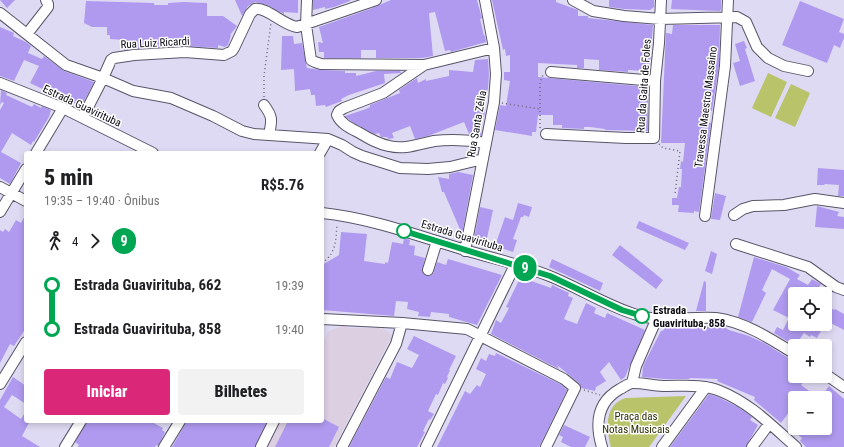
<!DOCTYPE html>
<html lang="pt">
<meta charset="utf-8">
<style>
body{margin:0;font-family:"Roboto Condensed",sans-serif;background:#f2f2f2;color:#202124;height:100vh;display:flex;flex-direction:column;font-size:15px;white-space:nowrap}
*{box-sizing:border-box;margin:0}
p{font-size:13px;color:#757577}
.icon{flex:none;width:22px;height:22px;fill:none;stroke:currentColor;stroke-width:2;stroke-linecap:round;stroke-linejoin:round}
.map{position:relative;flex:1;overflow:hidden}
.drawer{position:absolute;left:24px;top:151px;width:300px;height:272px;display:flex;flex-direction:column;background:#fff;border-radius:4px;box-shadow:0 2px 6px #0003}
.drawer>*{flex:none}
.badge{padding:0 8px;border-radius:13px;font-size:14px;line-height:26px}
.tools{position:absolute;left:788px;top:287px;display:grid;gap:8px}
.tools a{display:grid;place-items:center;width:44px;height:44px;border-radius:4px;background:#fff;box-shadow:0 2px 6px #0003;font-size:20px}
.map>.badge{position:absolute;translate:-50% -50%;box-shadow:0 0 0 2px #fff}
.legs{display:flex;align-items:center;gap:6px;height:44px;padding:0 20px;font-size:13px}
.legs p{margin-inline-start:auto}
.overview{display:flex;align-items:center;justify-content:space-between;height:68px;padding:0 20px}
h1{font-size:22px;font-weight:800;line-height:30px}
.primary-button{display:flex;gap:8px;margin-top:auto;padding:8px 20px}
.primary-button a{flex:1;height:46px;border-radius:4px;background:#db2777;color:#fff;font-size:16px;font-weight:800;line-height:46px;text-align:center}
.primary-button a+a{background:#f2f2f2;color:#202124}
ul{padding:0 20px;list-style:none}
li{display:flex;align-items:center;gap:14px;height:44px;font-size:15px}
li i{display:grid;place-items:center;width:6px;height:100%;margin:0 5px;background:currentColor}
li i::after{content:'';width:10px;height:10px;margin:-5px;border:3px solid;border-radius:50%;background:#fff}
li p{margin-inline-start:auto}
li:first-child i{background:linear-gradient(#0000 50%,currentColor 0)}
li:last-child i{background:linear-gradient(currentColor 50%,#0000 0)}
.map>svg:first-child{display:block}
.education{fill:#dccfe2}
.green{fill:#b8c36a}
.building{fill:#af9aef}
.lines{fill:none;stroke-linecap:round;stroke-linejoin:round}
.minor-casing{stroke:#595569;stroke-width:12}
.path{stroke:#6d6979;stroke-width:1.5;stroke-dasharray:1 3;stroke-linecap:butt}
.minor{stroke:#fff;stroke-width:10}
.line-1-casing{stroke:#fff;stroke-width:9}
.line-1{stroke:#00a651;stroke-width:6}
.stop-1-dot{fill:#fff;stroke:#00a651;stroke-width:2}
.labels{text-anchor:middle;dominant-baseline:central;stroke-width:3;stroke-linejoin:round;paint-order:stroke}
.street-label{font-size:11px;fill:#0d0b13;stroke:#fff}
.stop-label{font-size:11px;font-weight:bold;fill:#0d0b13;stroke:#fff;text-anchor:start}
.park-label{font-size:11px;fill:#2a2e03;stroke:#fff}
</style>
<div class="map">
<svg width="844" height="447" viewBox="0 0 844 447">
<rect width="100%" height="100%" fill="#dfdaf3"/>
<path class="education" d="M342 326 349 328H379L388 331 392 336 334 447H266L280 421H322V344L329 331Z"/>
<path class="green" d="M768 73 787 82 771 117 752 108Z
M791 84 810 93 795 127 775 118Z
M686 396 649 447H611C606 430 604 404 626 398Z"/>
<path class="building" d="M0 0H15L7 8Z
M235 0H298V13L284 12V14L267 5 255 2 248 6 242 16Z
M313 0H350V1L334 7 325 9V7L313 10Z
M391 0H477L481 15 482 18 480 19 484 36 485 35 486 42 451 52 450 50 445 51 435 12 429 13 433 56 423 58H376V50H361V58H324V52H319L318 42 323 43 319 27 370 9Z
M492 0H556V2L578 10V16H588V18L653 25 650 64H646V71L628 70V72L599 70V60L584 59V68H577V65L538 63V77L648 87V131L605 130V129L590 127H584V129L562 128V125H553V115H538L536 132H532V136L495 130 500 105 506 106 510 81 504 80V72H510V55L506 56 505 49 503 50Z
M609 0H654V7L650 10 624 9 609 7Z
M672 0H721V9L720 11 671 9Z
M86 1 154 3V5H168V3L184 2 207 3V16H223L237 26 230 35H231L228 45 225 47 218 45V48L185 46 124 50V40L110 39V35H107V27H92L84 23Z
M800 1 844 19 839 32 844 34V38L840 48 834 45 827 63 782 45Z
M673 25H720L719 65 712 111 705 110V122L711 123 699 212 694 211V213L678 212 679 205H672V198H677L679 187H681L682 169H680L681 161 683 162 685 143H661L666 33 672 34Z
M0 27 14 33 13 36 26 42 31 46 28 53 42 59 44 56 64 71 94 82 81 107 57 95V96L30 83 39 66 24 60 14 81 0 76Z
M282 36H293L294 44 302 43 307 68 321 70 345 71V73H356V76L376 71H400L401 73 384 74 385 83 349 95 341 99 342 101 326 107 325 105 316 106 315 95H311L310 89 295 91 294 69 281 70Z
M744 41 747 48 745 49 755 81 740 86 733 63 740 61 735 44Z
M488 59 489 74 488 88 487 93 481 92 479 105 482 106V109L485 110 484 117H482L481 136 469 134 464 122 428 136 415 139 410 126 392 133 394 138 389 139 387 137H381L379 133 375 134 372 133 352 122 345 116 366 109 370 107V105L400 93 399 90 417 78 418 83 426 79V81L449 76V70L473 72 475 60Z
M1 90 7 93 6 95 32 107 34 104 41 108 42 106 51 110 49 117 34 142 33 141 31 145 12 133 1 152 21 163 10 184 0 178V110L4 103 2 102 0 105Z
M818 168 844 170V196H838L839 185 825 184 824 185H817Z
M458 172 473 175 462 234 444 192H442L438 177 449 179V174Z
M715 193 726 196 720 220 711 219Z
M518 203 532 207 529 217 524 215 523 217H521L513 239 517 240 513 252 495 246 505 217 513 220Z
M817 206 839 212 837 216 844 217V229L815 227Z
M480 207 493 210 486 243 474 239Z
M26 214V328L14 346 10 344 0 363V230L3 232 5 229 9 232 16 220 21 223Z
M639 221 689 243 685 250 636 228Z
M341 232 367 234 364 261 385 264V262L388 263 392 242 403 244 404 238 410 240 409 245 415 246 414 255 425 258 422 271 426 276H429L433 274 437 262 446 265 448 259 502 275 477 325 449 317V314L431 312 430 317 418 316 419 312 407 309 408 302 396 301 394 316 322 310V265L339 255Z
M620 245 663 280 656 289 612 255Z
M711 251 717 254 712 274 705 271Z
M754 257 786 267 800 275 797 279 808 285 812 279 821 284 815 294H795V324H825L817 338 811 335 810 337 804 333 795 346 774 333 777 327 783 330 789 318 773 310 790 279 772 269 762 290 766 293 752 322 738 317Z
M552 259 603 283 600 291 549 267Z
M520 278H523L551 288 552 285 569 293 568 296 573 298 564 319 577 324 586 303 596 308 594 313 605 318 607 313 645 330 625 377 621 380 609 362 600 372 606 381 596 387 595 391 581 388 579 383 557 365 559 369 491 334 496 320 501 323 509 308 506 307Z
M704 281 706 282V311H696Z
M825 304 834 310 835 309 844 314V330L825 320Z
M689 326 724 327 729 330 749 336 764 343 795 362V376H807L801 385 819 398H795V404L781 423 754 400 755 397 717 381 718 379 689 378 690 379H664L642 377 643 367 645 362 661 331 664 330V327H688Z
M414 336 456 356 449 370H450L447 377 448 378 445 384 443 383 438 395 436 394 428 411 434 414 430 420 429 419 423 431 425 432 417 447H349L386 377 390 379 397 362 412 368 419 355 407 349Z
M496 353 560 384 567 390 539 447H437L465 391 470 394 477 385 480 387 486 374 476 369 481 358 486 361 489 354 495 356Z
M13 377 26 386V404L12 395 4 407 21 419 26 411V421H30L22 436 40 447H0V400Z
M829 386 844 399V447H806L800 441 802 438 789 428H825V398H820Z
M709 394 718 397 738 407 752 417 750 420 758 425 746 447H670Z
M322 418 339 427 329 447H275L288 421H322Z
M87 421H150L163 428 162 430 165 432 158 446 156 445 155 447H78L79 445 75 442Z
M187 421H267L255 447H172Z
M564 425 590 437 585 447H571L561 442 563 437 559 435Z"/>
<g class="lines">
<defs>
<path id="minor" d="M307 0 306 25 311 60 315 62 321 64 424 65 494 48
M573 0 593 11 624 16 660 19 737 17 746 22 757 47 768 58 784 66 808 71
M0 13 66 65 103 78 133 91 171 98 213 116 242 131 254 134 328 139 342 145 353 152 362 156 400 168 428 169 450 167 483 159
M27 34 48 7V4L46 0
M424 65 383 93 344 108 339 111 337 115C341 124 350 128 358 132 368 138 378 144 389 146 404 150 419 144 434 141 451 139 469 140 486 143
M551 72 655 81
M0 83 63 108 153 153
M264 105C273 117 272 120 269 135
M83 117 103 78 111 60 114 58 134 55 185 52 224 55 232 51 234 48 250 14 255 9C267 7 283 25 297 27L376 0
M546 134 626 138H654L655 81 659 43 661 0
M36 153 63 108
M320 153 328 139
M0 187 26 201
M0 212 26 169
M322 213C371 218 418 236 465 250 494 259 524 265 552 277 581 289 607 306 637 315 663 323 690 316 716 318 745 322 771 339 795 354
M734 215 743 209 753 206 784 205 815 199 844 203
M705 216 725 66 728 0
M736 244 808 267 836 287 844 290
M465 251 494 102 496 74 494 48 485 0
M428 270 437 241
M322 319 402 323 467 329 564 379 575 388 546 447
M825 374 844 387
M632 383 636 366 657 318
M0 384 26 342
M65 447 81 421
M164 447 180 421
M261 447 274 421
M342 447 396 344 402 323
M426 447 515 265
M602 447C595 424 597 402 620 389 624 387 629 383 633 383 644 383 655 386 667 386 685 386 703 384 720 391 750 403 772 426 796 447
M662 447 706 387
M752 447 769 424"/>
</defs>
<use href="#minor" class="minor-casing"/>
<path class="path" d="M264 97V76L271 23
M502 103 540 109
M540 128V82L543 75
M659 144 663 148 680 151 675 194
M322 263C336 254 336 240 337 224
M584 390 600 395"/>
<use href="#minor" class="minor"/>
</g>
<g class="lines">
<defs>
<path id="line-1" d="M404 231 550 276 622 310 642 316"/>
</defs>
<use href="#line-1" class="line-1-casing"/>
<use href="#line-1" class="line-1"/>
</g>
<g class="stop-1-dot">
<circle cx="404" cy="231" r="7"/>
<circle cx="642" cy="316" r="7"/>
</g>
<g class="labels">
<g class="street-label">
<text transform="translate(155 43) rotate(-3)">Rua Luiz Ricardi</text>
<text transform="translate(644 86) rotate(-86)">Rua da Gaita de Foles</text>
<text transform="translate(82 106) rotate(25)">Estrada Guavirituba</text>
<text transform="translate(706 107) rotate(-83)">Travessa Maestro Massaino</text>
<text transform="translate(477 124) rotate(-80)">Rua Santa Zélia</text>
<text transform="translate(462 236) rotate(17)">Estrada Guavirituba</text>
</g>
<g class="stop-label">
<text x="653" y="310">Estrada<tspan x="653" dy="13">Guavirituba, 858</tspan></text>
</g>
<g class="park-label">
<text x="636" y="416">Praça das<tspan x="636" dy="13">Notas Musicais</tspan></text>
</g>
</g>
</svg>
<div class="tools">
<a><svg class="icon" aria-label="locate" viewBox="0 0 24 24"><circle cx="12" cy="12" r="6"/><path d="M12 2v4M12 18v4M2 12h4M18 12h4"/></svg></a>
<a>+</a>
<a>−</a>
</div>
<b class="badge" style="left:525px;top:268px;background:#00a651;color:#fff">9</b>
<section class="drawer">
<div class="overview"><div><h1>5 min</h1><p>19:35 – 19:40 · Ônibus</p></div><b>R$5.76</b></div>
<div class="legs"><svg class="icon" aria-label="walk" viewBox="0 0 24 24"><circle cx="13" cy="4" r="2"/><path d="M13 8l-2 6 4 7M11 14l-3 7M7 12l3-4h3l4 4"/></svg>4<svg class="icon" aria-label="forward" viewBox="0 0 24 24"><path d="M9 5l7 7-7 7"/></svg><b class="badge" style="background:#00a651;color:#fff">9</b></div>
<ul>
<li><i style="color:#00a651"></i><b>Estrada Guavirituba, 662</b><p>19:39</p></li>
<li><i style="color:#00a651"></i><b>Estrada Guavirituba, 858</b><p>19:40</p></li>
</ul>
<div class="primary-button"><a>Iniciar</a><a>Bilhetes</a></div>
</section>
</div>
